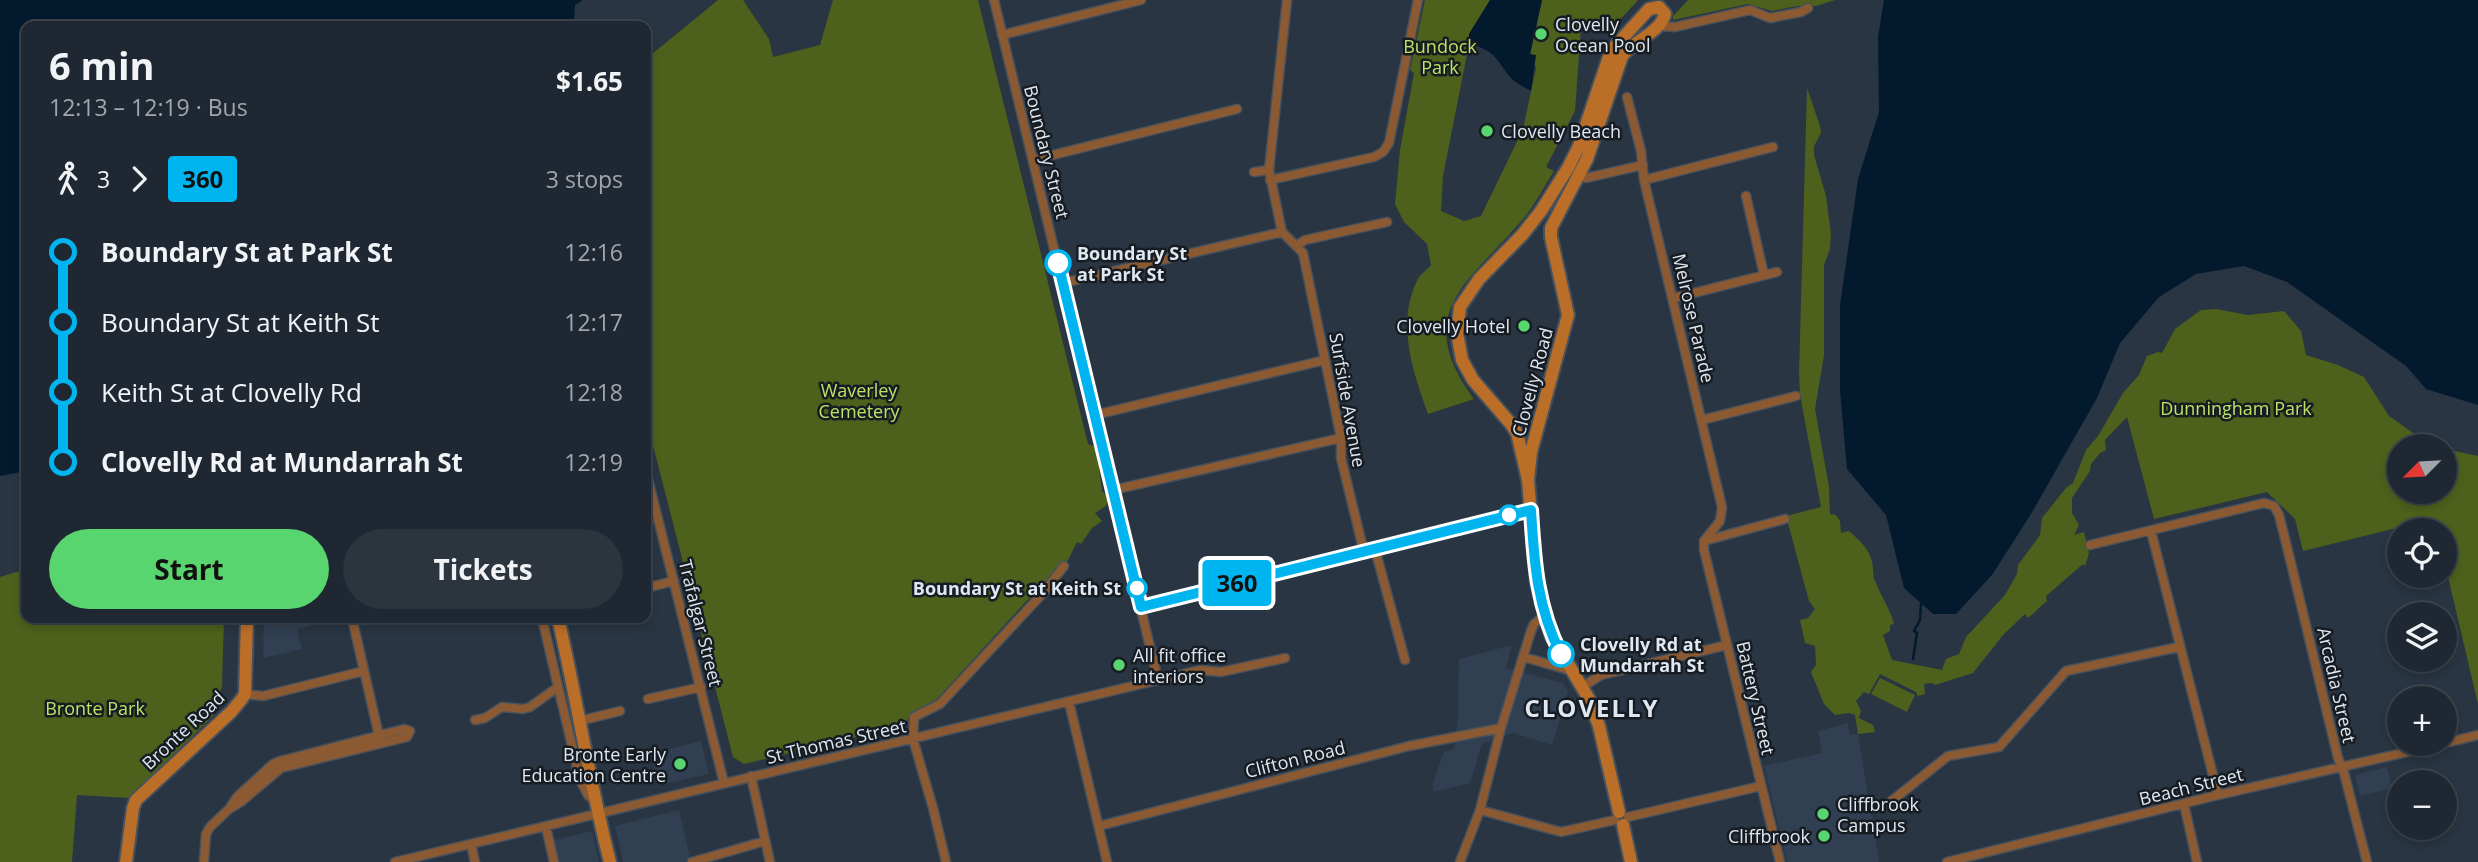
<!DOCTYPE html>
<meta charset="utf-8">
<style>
body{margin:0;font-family:"Open Sans",sans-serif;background:#2c343e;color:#f1f3f6;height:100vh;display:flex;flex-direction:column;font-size:26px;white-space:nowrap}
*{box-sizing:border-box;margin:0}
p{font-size:23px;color:#a1a6ac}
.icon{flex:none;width:38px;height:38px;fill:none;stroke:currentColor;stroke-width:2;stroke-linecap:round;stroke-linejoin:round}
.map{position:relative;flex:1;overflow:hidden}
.details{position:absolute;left:21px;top:21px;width:630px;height:602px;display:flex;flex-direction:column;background:#1f2832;border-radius:14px;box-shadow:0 4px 10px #0003,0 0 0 2px #3c444d}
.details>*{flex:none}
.badge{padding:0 14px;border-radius:5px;font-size:24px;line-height:46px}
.needle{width:46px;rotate:246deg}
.fabs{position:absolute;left:2387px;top:434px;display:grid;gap:14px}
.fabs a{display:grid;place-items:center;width:70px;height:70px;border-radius:50%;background:#1f2832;box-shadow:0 4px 10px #0003,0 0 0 2px #3c444d;font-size:35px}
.map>.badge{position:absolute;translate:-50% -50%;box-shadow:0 0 0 4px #fff}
.legs{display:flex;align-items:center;gap:10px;height:77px;padding:0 28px;font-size:23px}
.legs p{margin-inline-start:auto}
.overview{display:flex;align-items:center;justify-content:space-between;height:119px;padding:0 28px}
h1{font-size:38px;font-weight:700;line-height:52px}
.button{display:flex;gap:14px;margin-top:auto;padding:14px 28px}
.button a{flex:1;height:80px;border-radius:42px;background:#59d56f;color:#111;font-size:28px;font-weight:700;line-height:80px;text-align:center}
.button a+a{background:#2c343e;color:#f1f3f6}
ul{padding:0 28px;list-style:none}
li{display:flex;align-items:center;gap:24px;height:70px;font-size:26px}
li i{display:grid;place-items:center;width:10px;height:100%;margin:0 9px;background:currentColor}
li i::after{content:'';width:18px;height:18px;margin:-9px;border:5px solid;border-radius:50%;background:#1f2832}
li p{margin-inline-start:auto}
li:first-child i{background:linear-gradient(#0000 50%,currentColor 0)}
li:last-child i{background:linear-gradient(currentColor 50%,#0000 0)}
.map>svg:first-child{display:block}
.built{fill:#303f51}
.green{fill:#4d611c}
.water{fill:#03192e}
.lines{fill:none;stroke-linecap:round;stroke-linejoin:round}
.stream{stroke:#03192e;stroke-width:2.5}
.street-casing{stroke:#46515e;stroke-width:11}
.secondary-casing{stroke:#46515e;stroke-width:16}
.street{stroke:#8b5a33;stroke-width:8}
.secondary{stroke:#ba6e28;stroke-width:12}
.line-1-casing{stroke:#fff;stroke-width:16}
.line-1{stroke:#00b5ef;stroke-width:10}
.poi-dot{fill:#59d56f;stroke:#161c22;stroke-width:2.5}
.stop-1-dot{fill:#fff;stroke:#00b5ef;stroke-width:3.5}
.labels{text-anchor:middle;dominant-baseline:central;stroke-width:5;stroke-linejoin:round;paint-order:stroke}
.poi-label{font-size:18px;fill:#dfe7f0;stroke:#161c22;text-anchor:start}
.park-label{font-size:18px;fill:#bde267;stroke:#161c22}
.street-label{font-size:18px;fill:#dfe7f0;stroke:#161c22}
.stop-label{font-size:18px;font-weight:bold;fill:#dfe7f0;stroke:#161c22;text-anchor:start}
.district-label{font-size:24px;font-weight:bold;letter-spacing:2px;fill:#dfe7f0;stroke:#161c22}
</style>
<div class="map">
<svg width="2478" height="862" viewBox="0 0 2478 862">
<rect width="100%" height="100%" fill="#293542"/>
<path class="built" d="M264 618H309L311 626 297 629 302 649 263 658Z
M1512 645 1506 668 1563 683 1568 692 1552 745 1513 733 1482 744 1470 783 1434 792 1432 785 1444 752 1454 749 1458 720 1459 659Z
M1848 723 1850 735 1858 734 1879 862H1787L1764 766 1822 753 1818 731Z
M701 741 709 774 659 785 650 754Z
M2387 767 2392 788 2360 796 2355 775Z
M679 810 690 857 687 862H623L615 826Z
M592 831 599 862H556L551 841Z"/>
<path class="green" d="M718 0H743L769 39 773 57 820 45 833 0H978L1088 444 1096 447 1101 457 1099 468 1102 491 1109 498 1106 506 1095 513 1102 521 1092 528 1081 544 1077 542 1063 570 1045 584 1043 583 937 699 911 714 905 725 744 764 733 757 646 418V59Z
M1425 0H1490L1469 34V44L1443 176 1441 211 1464 221 1481 216 1523 129 1536 68 1530 55 1542 0H1638C1616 24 1615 30 1581 27L1575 111 1546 167 1554 171C1545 185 1537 200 1528 213 1476 278 1407 309 1474 399L1428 414C1413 373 1396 323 1417 281 1419 275 1427 270 1431 265L1427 244 1404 222 1395 204 1400 150 1414 73 1410 70Z
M1688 0H1835L1816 6H1797L1772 11 1748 4 1673 20V16Z
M1807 88 1820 126 1821 133 1814 146V155L1826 196 1831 234 1830 249 1824 265V355L1815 409 1829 487 1830 514 1836 515 1840 521 1841 533 1849 531C1859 540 1869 548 1872 562 1874 570 1872 576 1876 583 1882 598 1890 609 1894 624L1890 625V631L1883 635 1892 660 1942 670 1946 659 1959 654 1966 637 2005 595 2017 574 2018 565 2040 535 2042 518 2066 488 2073 483 2086 450 2098 436 2123 393 2139 375 2147 356 2158 352 2162 353 2175 329 2201 310 2216 309 2248 315 2284 311 2301 331 2306 355 2338 365 2364 377 2389 416 2416 435 2439 446H2399V492H2445V449L2478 456V704L2445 564V530H2427L2413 524 2303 551 2295 519 2267 492 2154 519 2127 417 2105 440 2106 450 2100 453 2091 464 2090 471 2072 498V513L2079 525 2074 535 2084 532 2089 553 2085 566 2083 564 2046 596 2047 601C2040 606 2036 612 2028 618L2025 614 2003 635 1973 673 1935 685 1932 683 1924 684 1925 694 1918 696 1916 692 1880 674 1869 694 1864 692 1856 701 1861 711 1859 718 1873 725 1875 732 1858 734 1855 715 1849 713 1835 715 1824 704 1811 672 1816 665 1815 646 1805 643 1800 620 1808 618 1815 609 1809 601 1786 516 1821 507 1800 395 1799 373Z
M26 569V618H224L222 686 214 715 129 798 77 795 72 862H0V577Z
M1880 678 1915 695 1907 712 1871 694Z"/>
<path class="water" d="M0 0H583L575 5 574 26H26V471L0 476Z
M1490 0H1542L1530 54 1536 55 1531 91C1525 87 1517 84 1512 79 1495 60 1498 51 1469 44V34Z
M1884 0H2478V405L2426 389 2406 366 2287 282 2244 266 2196 274 2159 297 2120 343 2097 398 2031 514 1992 575 1956 614H1933L1904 588 1886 515 1847 469 1840 391V305L1858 179 1879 112 1878 37Z"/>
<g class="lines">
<path class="stream" d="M1913 659 1917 633 1914 631 1920 620 1921 604"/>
<defs>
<path id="street" d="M994 0 1158 680
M1657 26 1675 27 1750 10 1770 18 1801 12 1808 8
M1002 35 1141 0
M1627 97 1641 151 1644 180 1722 507 1720 521 1704 541
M1033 160 1237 109
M1254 172 1269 170
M1579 175 1586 178 1643 165
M1270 180 1374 157 1383 152 1389 143 1418 0
M1644 180 1773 147
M1746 196 1764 275
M1282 232 1269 170 1287 0
M1296 246 1305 240 1387 222
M1063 283 1282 232 1303 253 1341 438V458L1364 552
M1674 298 1777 272
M1095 415 1325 360
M1702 420 1796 396
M646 471 724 783
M1113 490 1341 438
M2151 531 2218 795
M1704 541V550L1780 862
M1704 541 1785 519
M2090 545 2264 503 2274 506 2279 515 2289 555 2338 758 2344 773 2367 862
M1375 549 1405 660
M646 588 674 581
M1141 607 1531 510
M352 618 379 736
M542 618 580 780 588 795 595 801
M1524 657 1572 671
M1582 687 1601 675 1727 645
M245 694 263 696 364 671
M648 699 701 687
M1069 702 1107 862
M475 720 485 718 502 707 523 709 530 707 558 687
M579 721 620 711
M2445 743 2478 735
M751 776 770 862
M1889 803 1948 756 1999 747 2066 671 2179 647
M2184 804 2197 862
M231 806 237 797 273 764 280 761 404 729 410 731
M1480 810 1561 832 1615 820
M1628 817 1761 786
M1099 826 1409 746 1501 728
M546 827 554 862
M471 844 475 862
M204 862 206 834 210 827 229 809 242 801 281 768 407 737 410 731
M395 862 1158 680 1201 670 1221 672 1285 658
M692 862 765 841
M946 862 933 808 913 739 914 717 940 704 1043 593 1064 566
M1460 862 1480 810 1501 728 1531 631 1534 624 1544 616
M1947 862 2218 795 2442 744"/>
<path id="secondary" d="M1528 480 1517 433 1511 424 1473 380 1462 360 1457 333 1460 307 1479 279 1522 235 1541 211 1568 168 1579 146 1611 51 1649 9 1659 7 1665 14C1661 32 1633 41 1622 56L1587 159 1551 228V237L1568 315 1531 452 1528 480 1537 583 1551 635 1589 699 1599 726 1619 812
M558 618C577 699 589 781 610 862
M1623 825 1631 862
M126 862 133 808 136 800 231 712 241 700 245 694 247 618"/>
</defs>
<use href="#street" class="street-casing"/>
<use href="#secondary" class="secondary-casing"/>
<use href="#street" class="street"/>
<use href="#secondary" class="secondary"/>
</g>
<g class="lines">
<defs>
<path id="line-1" d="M1058 263 1141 607 1531 510C1534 561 1537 608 1561 654"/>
</defs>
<use href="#line-1" class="line-1-casing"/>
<use href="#line-1" class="line-1"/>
</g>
<g class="poi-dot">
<circle cx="1541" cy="34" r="7"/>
<circle cx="1487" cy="131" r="7"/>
<circle cx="1524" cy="326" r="7"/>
<circle cx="1119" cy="665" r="7"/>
<circle cx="680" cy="764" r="7"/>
<circle cx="1823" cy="814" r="7"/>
<circle cx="1824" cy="836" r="7"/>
</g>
<g class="stop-1-dot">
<circle cx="1058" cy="263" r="12"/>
<circle cx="1509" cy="515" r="9"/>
<circle cx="1137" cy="588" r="9"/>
<circle cx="1561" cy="654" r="12"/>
</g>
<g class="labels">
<g class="poi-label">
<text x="1555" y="24">Clovelly<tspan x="1555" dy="21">Ocean Pool</tspan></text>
<text x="1501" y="131">Clovelly Beach</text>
<text x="1510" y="326" text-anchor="end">Clovelly Hotel</text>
<text x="1133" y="655">All fit office<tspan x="1133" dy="21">interiors</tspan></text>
<text x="666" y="754" text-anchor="end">Bronte Early<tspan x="666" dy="21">Education Centre</tspan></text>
<text x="1837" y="804">Cliffbrook<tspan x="1837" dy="21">Campus</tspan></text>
<text x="1810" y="836" text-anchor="end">Cliffbrook</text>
</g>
<g class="park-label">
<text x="1440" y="46">Bundock<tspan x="1440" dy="21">Park</tspan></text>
<text x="859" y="390">Waverley<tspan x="859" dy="21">Cemetery</tspan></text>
<text x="2236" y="408">Dunningham Park</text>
<text x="95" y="708">Bronte Park</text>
</g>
<g class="street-label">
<text transform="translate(1047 152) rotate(76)">Boundary Street</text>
<text transform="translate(1694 318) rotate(77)">Melrose Parade</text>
<text transform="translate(1532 382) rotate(-75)">Clovelly Road</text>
<text transform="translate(1348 400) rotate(80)">Surfside Avenue</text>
<text transform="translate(701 623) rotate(76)">Trafalgar Street</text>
<text transform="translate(2337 685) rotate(77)">Arcadia Street</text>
<text transform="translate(1756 698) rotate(77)">Battery Street</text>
<text transform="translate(183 730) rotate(-43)">Bronte Road</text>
<text transform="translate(836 741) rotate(-13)">St Thomas Street</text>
<text transform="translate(1295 759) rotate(-14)">Clifton Road</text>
<text transform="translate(2191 786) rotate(-14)">Beach Street</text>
</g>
<g class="stop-label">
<text x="1077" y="253">Boundary St<tspan x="1077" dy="21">at Park St</tspan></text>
<text x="1121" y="588" text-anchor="end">Boundary St at Keith St</text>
<text x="1580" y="644">Clovelly Rd at<tspan x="1580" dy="21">Mundarrah St</tspan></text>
</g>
<g class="district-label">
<text x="1592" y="707">CLOVELLY</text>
</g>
</g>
</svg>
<div class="fabs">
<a><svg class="needle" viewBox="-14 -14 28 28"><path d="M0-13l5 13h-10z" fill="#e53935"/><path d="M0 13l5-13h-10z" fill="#a1a6ac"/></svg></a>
<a><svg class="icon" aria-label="locate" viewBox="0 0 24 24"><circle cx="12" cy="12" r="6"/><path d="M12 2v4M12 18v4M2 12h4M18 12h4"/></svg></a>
<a><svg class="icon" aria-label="layers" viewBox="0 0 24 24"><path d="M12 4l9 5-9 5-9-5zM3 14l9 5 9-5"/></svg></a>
<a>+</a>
<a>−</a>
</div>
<b class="badge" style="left:1237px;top:583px;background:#00b5ef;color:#111">360</b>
<section class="details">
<div class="overview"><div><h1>6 min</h1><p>12:13 – 12:19 · Bus</p></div><b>$1.65</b></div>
<div class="legs"><svg class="icon" aria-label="walk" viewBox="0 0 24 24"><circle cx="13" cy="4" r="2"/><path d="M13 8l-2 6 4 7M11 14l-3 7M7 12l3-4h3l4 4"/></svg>3<svg class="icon" aria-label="forward" viewBox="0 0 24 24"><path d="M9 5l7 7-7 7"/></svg><b class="badge" style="background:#00b5ef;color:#111">360</b><p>3 stops</p></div>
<ul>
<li><i style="color:#00b5ef"></i><b>Boundary St at Park St</b><p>12:16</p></li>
<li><i style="color:#00b5ef"></i><span>Boundary St at Keith St</span><p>12:17</p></li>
<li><i style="color:#00b5ef"></i><span>Keith St at Clovelly Rd</span><p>12:18</p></li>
<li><i style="color:#00b5ef"></i><b>Clovelly Rd at Mundarrah St</b><p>12:19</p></li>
</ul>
<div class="button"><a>Start</a><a>Tickets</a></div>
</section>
</div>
